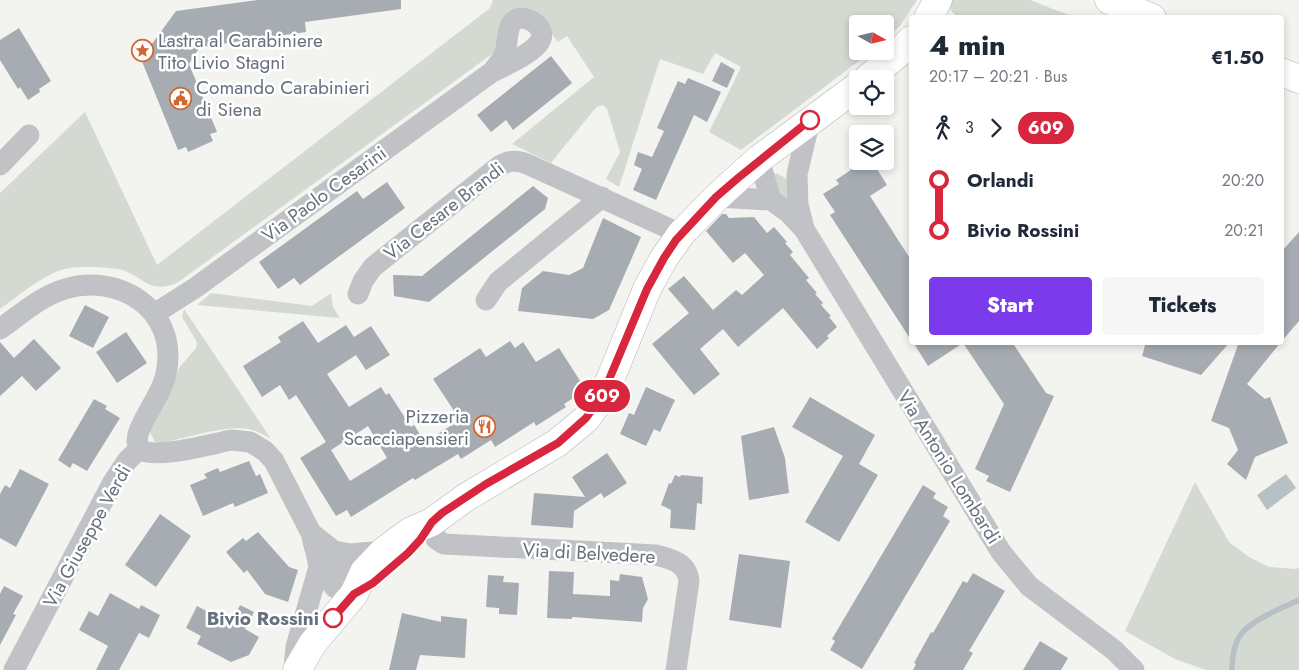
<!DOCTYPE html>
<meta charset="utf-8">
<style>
body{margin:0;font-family:Jost,sans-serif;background:#f6f6f7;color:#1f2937;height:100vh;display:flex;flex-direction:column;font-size:19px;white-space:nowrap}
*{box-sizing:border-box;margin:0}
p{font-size:16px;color:#747a83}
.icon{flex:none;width:28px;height:28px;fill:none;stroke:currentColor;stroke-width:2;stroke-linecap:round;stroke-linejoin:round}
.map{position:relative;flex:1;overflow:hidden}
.details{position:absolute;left:909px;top:15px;width:375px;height:330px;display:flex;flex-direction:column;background:#fff;border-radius:5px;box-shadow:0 2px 8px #0003}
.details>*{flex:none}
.badge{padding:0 10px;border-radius:16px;font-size:18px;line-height:32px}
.needle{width:32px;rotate:98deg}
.fabs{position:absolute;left:849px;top:15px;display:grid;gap:10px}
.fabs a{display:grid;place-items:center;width:45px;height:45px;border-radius:5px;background:#fff;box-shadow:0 2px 8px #0003;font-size:25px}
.map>.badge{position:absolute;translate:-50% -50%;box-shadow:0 0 0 2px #fff}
.legs{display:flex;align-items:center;gap:8px;height:55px;padding:0 20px;font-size:16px}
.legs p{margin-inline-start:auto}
.head{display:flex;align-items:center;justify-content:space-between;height:85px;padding:0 20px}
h1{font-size:28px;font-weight:800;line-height:38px}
.action{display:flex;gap:10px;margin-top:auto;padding:10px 20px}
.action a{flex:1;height:58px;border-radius:5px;background:#7c3aed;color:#fff;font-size:20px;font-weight:800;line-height:58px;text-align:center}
.action a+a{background:#f6f6f7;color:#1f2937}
ul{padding:0 20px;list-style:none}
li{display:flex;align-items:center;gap:18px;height:50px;font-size:19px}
li i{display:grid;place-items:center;width:8px;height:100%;margin:0 6px;background:currentColor}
li i::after{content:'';width:12px;height:12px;margin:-6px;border:4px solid;border-radius:50%;background:#fff}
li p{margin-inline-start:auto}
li:first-child i{background:linear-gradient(#0000 50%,currentColor 0)}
li:last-child i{background:linear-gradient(currentColor 50%,#0000 0)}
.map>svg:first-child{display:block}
.green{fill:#d4dad2}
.water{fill:#b7c0c5}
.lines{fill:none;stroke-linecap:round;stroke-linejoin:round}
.stream{stroke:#b7c0c5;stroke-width:5.5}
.building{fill:#a6acb2;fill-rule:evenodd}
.secondary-casing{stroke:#b2b6ba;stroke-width:29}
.street{stroke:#c0c2c5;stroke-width:21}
.secondary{stroke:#fff;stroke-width:28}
.line-1-casing{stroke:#fff;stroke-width:11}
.line-1{stroke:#d7263d;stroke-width:8}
.stop-1-dot{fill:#fff;stroke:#d7263d;stroke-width:2.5}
.labels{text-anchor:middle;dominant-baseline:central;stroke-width:5;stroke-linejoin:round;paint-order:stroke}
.poi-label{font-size:19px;fill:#66717e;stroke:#fff;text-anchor:start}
.street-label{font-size:19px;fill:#66717e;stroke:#fff}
.stop-label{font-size:19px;font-weight:bold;fill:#66717e;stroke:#fff;text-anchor:end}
</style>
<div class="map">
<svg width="1299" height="670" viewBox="0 0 1299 670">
<rect width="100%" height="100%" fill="#f3f4f0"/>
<path class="green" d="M493 0H917L900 26 885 40V24H858V51H872L741 150 709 132 741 67 715 53 703 74 660 59 619 187 606 179 620 152 607 109 603 105 597 107 593 111 551 163 512 144 594 77 567 36 558 42 541 19 530 12 499 49 177 283C149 294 145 278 123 270 115 268 105 268 96 267 84 267 70 266 58 271 38 279 17 297 0 309V193L85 112 157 265 490 8Z
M951 0H1030L1074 17H957L948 7Z
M776 173 787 179 790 200 780 199 773 175Z
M211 293 312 306 331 293 333 307 340 318 197 305Z
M184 309 271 439C264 435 257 431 249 429 226 425 185 438 162 443L155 442 150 432 179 368 196 348 197 342 182 317Z
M1195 482 1229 542 1249 557 1269 567 1295 569 1299 568V670H1206L1175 659 1125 631Z"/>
<path class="water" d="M1286 474 1296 488 1267 510 1257 495Z"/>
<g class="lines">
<path class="stream" d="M1232 670C1232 658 1234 643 1242 633 1254 619 1282 608 1299 600"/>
</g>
<path class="building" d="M258 0H401V9L305 22 306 32 200 47 189 64 217 132 210 134 213 141 188 152 186 147 178 150 141 59 176 11Z
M19 28 51 81 39 89 40 92 28 100 20 87 18 89 0 60V40Z
M551 56 572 83 513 130 506 120 491 132 477 115Z
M721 62 735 70 727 88 712 81Z
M688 78 721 92 707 122 694 115 656 200 633 190 642 169 634 165 638 152 652 157 664 131 657 128 678 81 685 84Z
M864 161H872L887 185 870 196 911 260V340L830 215 835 212 823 194 839 184 836 180Z
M387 182 405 208 300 285 294 278 278 289 259 262 357 191 363 199Z
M533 186 548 198 545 209 429 302 394 296 393 275 422 276Z
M722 214H726L729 218 754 217 767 233 774 227 787 242 785 243 793 252 790 255 809 278 806 280 817 293 815 294 823 303 821 305 831 316 829 317 837 327 827 336 829 338 817 349 783 308 738 347 723 329 700 349 720 374 694 395 652 344 689 313 668 289 684 276 713 310 736 290 742 295 764 275 745 253 733 263 706 231Z
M603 218 641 237 609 310 593 319 518 311 522 288 543 271 569 275 583 268Z
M1299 232V321L1281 342V252Z
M85 305 109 317 93 348 69 336Z
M303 321 318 343 346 325 354 337 371 326 390 355 366 370 356 355 327 374 349 407 381 387 386 395 389 393 411 427 414 425 425 442 460 420 433 379 480 348 486 357 510 341 515 348 523 342 536 362 559 348 586 390 564 404 566 407 536 426 534 422 495 447 491 440 461 459 458 454 415 480 413 478 351 517 347 510 336 516 300 458 326 442 296 395 289 400 280 385 262 397 243 366 281 342 278 337ZM368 426 387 458 350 481 328 445 331 450Z
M126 332 147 363 117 383 96 352Z
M34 339 61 368 36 391 22 376 0 396V342L14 358Z
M913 342H1012L1046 393 1054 396 1010 492 986 481 989 476 975 469 1004 404 963 343 928 366Z
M1146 342H1230L1201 375 1142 356Z
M1239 342H1281L1247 384 1265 399 1270 397 1288 443 1255 457 1246 480 1227 464 1238 450 1229 428 1211 421Z
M646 387 675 400 660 432 654 429 646 446 620 434 629 413 634 415Z
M810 397 875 435 859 464 878 475 839 542 805 522 843 456 792 427Z
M94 399 107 406 105 409 120 418 87 471 73 463 70 468 58 460Z
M774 427 785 458 789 493 749 500 741 436Z
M607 453 627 483 604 498 601 493 574 511 573 528 531 525 534 493 585 497 572 477Z
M249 461 256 476 260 474 268 493 235 507 233 503 203 516 190 485 207 478 204 474 218 468 220 472Z
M20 469 49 484 16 547 0 538V494L5 485 10 488Z
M675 475 680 477 681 475 703 477 702 504 697 503 695 530 670 528 671 510 661 505 669 483 671 484Z
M923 485 936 493 933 498 948 507 943 516 950 521 862 669 830 650 835 641 832 639Z
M160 514 191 536 156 587 125 565Z
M258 532 289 567 298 570 288 602 265 594 247 570 244 573 226 552 243 538 246 541Z
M739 554 790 561 781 628 729 620Z
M549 571 574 572 573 594 610 596V580L619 581 620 574 642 577 648 599 643 608 642 622 572 617V619L547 618Z
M973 573 1005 591 969 651 973 653 963 670H913L916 664 914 663 931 632 933 633 963 581 967 583Z
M488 575 504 576 503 582 519 583 517 615 499 614V608L486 607Z
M4 586 23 596 13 614 16 615 0 645V594Z
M110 593 139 609 141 605 160 615 149 638 139 633 119 670H96L108 646 79 630 89 611 98 616Z
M240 605 254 612 245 629 259 637 249 655 231 662 197 644 201 636 186 628 197 606 231 624Z
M402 613 441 622V616L467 619 465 658 420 655 416 670H389Z
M1040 641 1068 658 1061 670H1023Z"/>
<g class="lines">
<defs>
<path id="secondary" d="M1109 0 1152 18
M928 18 938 0
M1281 72 1299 79
M867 79 899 53 911 40
M297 670 313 643 354 594 364 572 384 551 411 531 432 522 465 498 557 443 586 419 599 401 610 380 647 289 664 258 681 234 717 197 759 159 858 86"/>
</defs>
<use href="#secondary" class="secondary-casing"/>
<path class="street" d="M759 159 771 200
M0 165 29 135
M717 197 771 200 789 213 804 229 1001 552 1029 586 1114 650 1134 670
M804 228 798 205 797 174 810 120
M358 294 363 281 373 267 498 167C508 160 516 160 527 164L681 234
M486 300 498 282 602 197
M154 314 195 288 492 72C504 66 534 53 540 41 548 28 526 13 515 20 506 26 508 43 505 53 502 60 497 66 492 72
M0 329C20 315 41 296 65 289 118 273 176 308 167 368 164 392 146 411 138 434L137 441 139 449
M139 449C155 460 211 444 231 440L250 442 265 451 274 461 311 533 317 557 319 567 296 647 294 668
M432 522 436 539 444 544 656 555C672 559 687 563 689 581L676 670
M311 533 334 551 354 594
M334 551 350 554 384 551
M319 567 335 588 354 594
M14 670 113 482 127 461 139 449"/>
<use href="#secondary" class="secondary"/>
</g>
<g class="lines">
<defs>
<path id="line-1" d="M333 618 354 594 373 583 408 553 420 540 432 522 442 513 486 484 558 443 586 418 603 394 647 289 664 258 676 240 716 197 738 178 810 120"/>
</defs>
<use href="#line-1" class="line-1-casing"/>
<use href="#line-1" class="line-1"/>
</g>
<defs>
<symbol id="sight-ring" viewBox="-11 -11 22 22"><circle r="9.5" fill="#fff" stroke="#d06834" stroke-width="1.5"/><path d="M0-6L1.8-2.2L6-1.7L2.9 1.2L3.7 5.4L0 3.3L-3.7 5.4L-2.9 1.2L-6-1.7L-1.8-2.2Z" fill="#d06834"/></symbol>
<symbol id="civic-ring" viewBox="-11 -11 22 22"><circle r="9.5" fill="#fff" stroke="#d06834" stroke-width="1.5"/><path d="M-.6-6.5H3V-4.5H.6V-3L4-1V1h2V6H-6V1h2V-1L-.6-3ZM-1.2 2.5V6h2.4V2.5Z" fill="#d06834"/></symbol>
<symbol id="restaurant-ring" viewBox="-11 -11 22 22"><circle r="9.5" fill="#fff" stroke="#d06834" stroke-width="1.5"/><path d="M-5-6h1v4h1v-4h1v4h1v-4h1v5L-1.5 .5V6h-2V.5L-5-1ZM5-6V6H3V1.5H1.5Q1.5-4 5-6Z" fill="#d06834"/></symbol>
</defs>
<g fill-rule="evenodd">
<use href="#sight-ring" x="130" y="38" width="25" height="25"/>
<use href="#civic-ring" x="168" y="86" width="25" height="25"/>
<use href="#restaurant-ring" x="472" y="414" width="25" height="25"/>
</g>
<g class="stop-1-dot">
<circle cx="810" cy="120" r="9"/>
<circle cx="333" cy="618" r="9"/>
</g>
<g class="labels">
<g class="poi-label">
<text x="158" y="40">Lastra al Carabiniere<tspan x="158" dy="22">Tito Livio Stagni</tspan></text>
<text x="196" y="87">Comando Carabinieri<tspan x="196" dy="22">di Siena</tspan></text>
<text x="469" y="416" text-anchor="end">Pizzeria<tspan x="469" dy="22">Scacciapensieri</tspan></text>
</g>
<g class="street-label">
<text transform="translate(324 194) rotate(-36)">Via Paolo Cesarini</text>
<text transform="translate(444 211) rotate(-38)">Via Cesare Brandi</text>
<text transform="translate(949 467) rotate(58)">Via Antonio Lombardi</text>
<text transform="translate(87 536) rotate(-61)">Via Giuseppe Verdi</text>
<text transform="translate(589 553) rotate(3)">Via di Belvedere</text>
</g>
<g class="stop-label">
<text x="319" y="618">Bivio Rossini</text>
</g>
</g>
</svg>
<div class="fabs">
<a><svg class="needle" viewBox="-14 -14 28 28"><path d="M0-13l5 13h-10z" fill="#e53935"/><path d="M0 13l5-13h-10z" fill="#747a83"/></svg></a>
<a><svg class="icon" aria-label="locate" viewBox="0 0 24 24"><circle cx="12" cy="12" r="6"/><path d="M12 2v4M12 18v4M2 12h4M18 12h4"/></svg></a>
<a><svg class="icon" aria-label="layers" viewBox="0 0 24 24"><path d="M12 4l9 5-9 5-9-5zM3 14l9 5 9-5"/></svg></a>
</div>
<b class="badge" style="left:602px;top:396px;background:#d7263d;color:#fff">609</b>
<section class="details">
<div class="head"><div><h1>4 min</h1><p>20:17 – 20:21 · Bus</p></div><b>€1.50</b></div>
<div class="legs"><svg class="icon" aria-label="walk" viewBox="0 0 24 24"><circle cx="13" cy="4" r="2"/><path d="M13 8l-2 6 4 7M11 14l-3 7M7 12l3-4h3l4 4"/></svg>3<svg class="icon" aria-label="forward" viewBox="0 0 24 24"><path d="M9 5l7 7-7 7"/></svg><b class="badge" style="background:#d7263d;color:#fff">609</b></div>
<ul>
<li><i style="color:#d7263d"></i><b>Orlandi</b><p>20:20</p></li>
<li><i style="color:#d7263d"></i><b>Bivio Rossini</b><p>20:21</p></li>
</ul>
<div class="action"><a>Start</a><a>Tickets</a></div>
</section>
</div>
